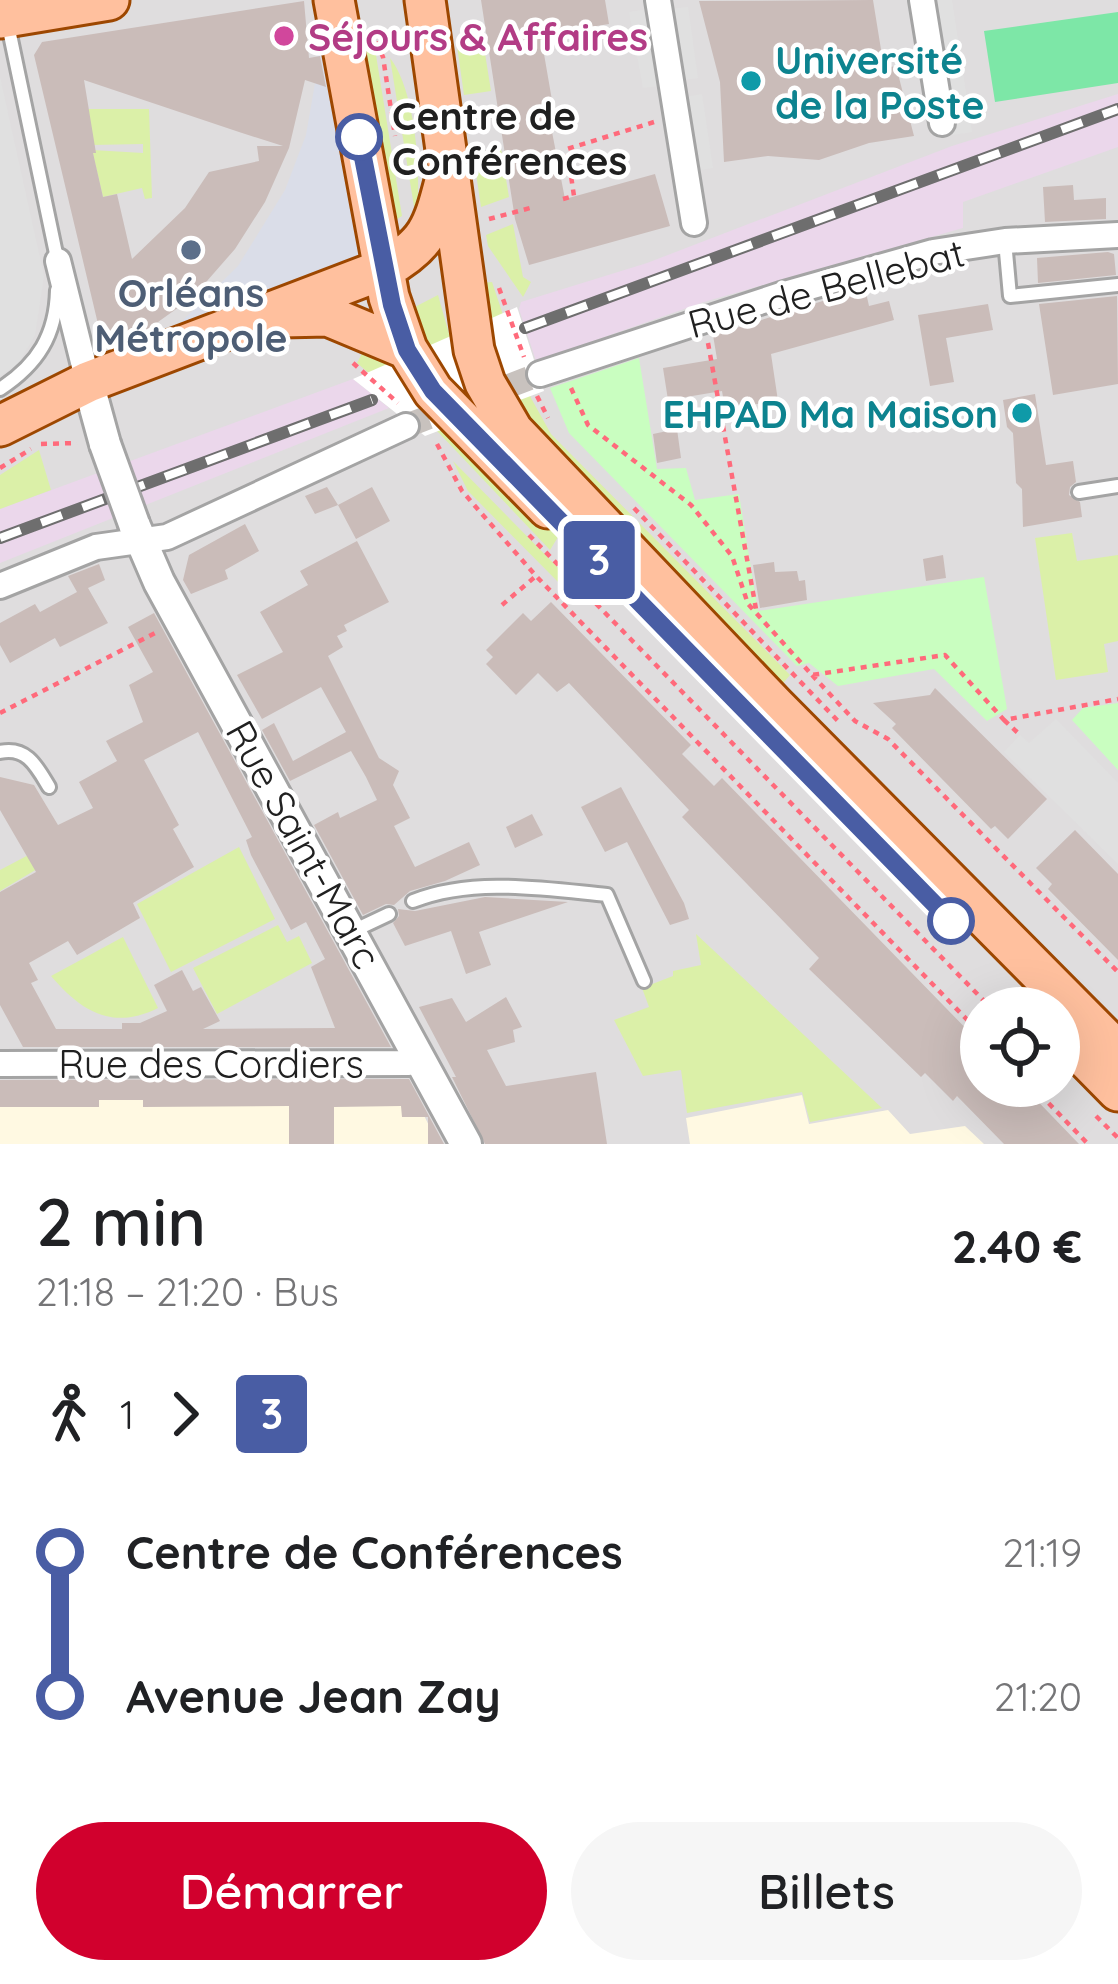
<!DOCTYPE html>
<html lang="fr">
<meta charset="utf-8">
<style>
body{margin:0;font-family:Quicksand,sans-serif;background:#f6f6f6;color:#202124;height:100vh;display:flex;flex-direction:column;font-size:45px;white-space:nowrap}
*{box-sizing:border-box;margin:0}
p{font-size:39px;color:#757577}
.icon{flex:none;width:66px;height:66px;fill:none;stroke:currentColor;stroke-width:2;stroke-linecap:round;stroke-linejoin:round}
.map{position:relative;height:1144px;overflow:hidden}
.details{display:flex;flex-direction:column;background:#fff;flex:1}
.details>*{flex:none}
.badge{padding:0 24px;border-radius:9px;font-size:42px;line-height:78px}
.controls{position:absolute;left:960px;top:987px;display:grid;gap:24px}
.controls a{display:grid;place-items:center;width:120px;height:120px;border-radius:50%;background:#fff;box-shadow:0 12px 48px #0002;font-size:60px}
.map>.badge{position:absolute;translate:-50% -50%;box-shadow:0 0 0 6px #fff}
.legs{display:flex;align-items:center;gap:18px;height:132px;padding:0 36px;font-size:39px}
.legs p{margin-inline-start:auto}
.overview{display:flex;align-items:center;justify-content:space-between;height:204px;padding:0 36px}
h1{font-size:66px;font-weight:600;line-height:90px}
.action{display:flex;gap:24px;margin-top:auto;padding:24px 36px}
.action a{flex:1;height:138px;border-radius:72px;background:#d1002d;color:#fff;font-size:48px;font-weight:600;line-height:138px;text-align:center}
.action a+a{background:#f6f6f6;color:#202124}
ul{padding:0 36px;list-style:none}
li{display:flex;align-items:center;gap:42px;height:144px;font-size:45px}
li i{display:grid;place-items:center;width:18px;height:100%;margin:0 15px;background:currentColor}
li i::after{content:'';width:30px;height:30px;margin:-15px;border:9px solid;border-radius:50%;background:#fff}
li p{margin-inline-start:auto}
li:first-child i{background:linear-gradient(#0000 50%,currentColor 0)}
li:last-child i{background:linear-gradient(currentColor 50%,#0000 0)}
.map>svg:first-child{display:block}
.residential{fill:#dfddde;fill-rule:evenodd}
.industrial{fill:#ebd7eb}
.education{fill:#fff9e2}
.grass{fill:#dbf0a8}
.park{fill:#c9fec0}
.pitch{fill:#7de7a7}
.parking{fill:#e0e0e0}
.plaza{fill:#dadde8}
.pier{fill:#fff}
.building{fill:#cabcb9;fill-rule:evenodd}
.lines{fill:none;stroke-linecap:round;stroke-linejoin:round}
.minor-tunnel{stroke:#c8c2be;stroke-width:24;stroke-dasharray:24 12;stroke-linecap:butt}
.service-casing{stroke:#a4a4a4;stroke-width:18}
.minor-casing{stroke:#a4a4a4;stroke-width:30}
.tertiary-casing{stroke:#a4a4a4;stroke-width:36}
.primary-casing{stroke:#9d4700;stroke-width:45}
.path{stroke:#ff6a7b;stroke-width:4.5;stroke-dasharray:6 6;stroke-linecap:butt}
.service{stroke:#fff;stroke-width:12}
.minor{stroke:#fff;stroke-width:24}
.tertiary{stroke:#fff;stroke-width:30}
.primary{stroke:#ffc09e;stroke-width:39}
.rail-casing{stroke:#6e6e6e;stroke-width:12}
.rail{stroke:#fff;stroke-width:8;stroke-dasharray:22;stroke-linecap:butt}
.tertiary-bridge-casing{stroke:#a4a4a4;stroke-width:36;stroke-linecap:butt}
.tertiary-bridge{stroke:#fff;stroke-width:30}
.line-1-casing{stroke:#fff;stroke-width:27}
.line-1{stroke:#495da4;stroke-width:18}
.hotel-dot{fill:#d1479c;stroke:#fff;stroke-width:4.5}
.culture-dot{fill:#0f9aa8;stroke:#fff;stroke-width:4.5}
.stop-1-dot{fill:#fff;stroke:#495da4;stroke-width:6}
.service-dot{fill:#5c6f8a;stroke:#fff;stroke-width:4.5}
.labels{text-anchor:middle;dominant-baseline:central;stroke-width:9;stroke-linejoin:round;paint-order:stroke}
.hotel-label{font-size:39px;font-weight:bold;fill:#b23c85;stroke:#fff;text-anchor:start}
.culture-label{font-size:39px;font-weight:bold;fill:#0d838f;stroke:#fff;text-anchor:start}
.stop-label{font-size:39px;font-weight:bold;fill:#202020;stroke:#fff;text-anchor:start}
.street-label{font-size:39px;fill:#202020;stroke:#fff}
.service-label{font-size:39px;font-weight:bold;fill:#4e5e75;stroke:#fff}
</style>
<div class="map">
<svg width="1118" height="1144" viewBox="0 0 1118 1144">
<rect width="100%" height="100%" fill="#f2ebe6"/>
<path class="residential" d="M0 0H1118V1144H0ZM981 1008H1059V1086H981Z"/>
<path class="industrial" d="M1118 94V147L963 202V228L704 302 536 361 519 309 521 302 647 263 952 146Z
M353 379 389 408 0 563V509Z"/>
<path class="education" d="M411 1089 438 1144H0V1092Z
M802 1095 809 1124 888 1110 910 1134 965 1126 984 1144H690L686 1118Z"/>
<path class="grass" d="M357 34H363L376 55 402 216 389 224Z
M483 41 491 91 464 95 457 46Z
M390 58C416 91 422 176 416 219Z
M83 109H149L152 198 145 199 142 188 103 197 92 150 143 153V144L91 145Z
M501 149 509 197 481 207 473 153Z
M513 224 523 277 531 282 523 297 488 246 486 235Z
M492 282 531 398 551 434 790 675 779 688 539 445 500 379 482 283Z
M438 295 453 348 427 355 409 310Z
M366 346 377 352 558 537 550 550 439 433 357 363Z
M39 450 51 490 0 509V475Z
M453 461 574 584 567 591 468 491Z
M1072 533 1077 561 1118 555V641L1104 644 1108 672 1056 680 1035 538Z
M74 831 81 843 0 891V870Z
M239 847 275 919 171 972 137 904Z
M278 925 287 942 299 936 312 963 217 1014 193 968Z
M696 934 882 1108 810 1122 802 1092 687 1113 681 1070 643 1076 614 1020 649 1007 642 988 673 976V971L701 965Z
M123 937 158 1008C112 1031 81 1011 51 976Z"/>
<path class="park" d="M639 358 657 469 686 468 695 500 739 494 758 611 984 577 1007 709 987 721 934 669 838 686 809 663 797 666 569 433 550 388Z
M1118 703V770L1072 720 1083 708Z"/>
<path class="pitch" d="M1118 12V83L995 102 984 31Z"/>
<path class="parking" d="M933 0H952L972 132 953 135Z
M688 7 698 78 682 80 672 9Z
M647 9 660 86 643 88 629 12Z
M0 77 44 276 35 335 18 364 0 376Z
M702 94 713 168 695 171 685 97Z
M1056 719 1118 783V864L1004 752 1020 735 1029 743Z"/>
<path class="plaza" d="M329 23 370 263 161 342 238 266 285 190 306 135 318 66 315 25Z"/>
<path class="pier" d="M517 307 544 391 425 436 353 379Z"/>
<path class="building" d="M481 0H605L609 24 546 34 549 53 544 54 553 106H547L565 199 655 174 670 226 529 265 515 219Z
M873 0 884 68 896 66 914 136 869 143 819 160 768 156 724 162 720 82 699 1Z
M304 1 309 58 320 56 326 87 305 80 289 148 265 202 235 249 193 297 144 332 142 327 103 345 34 55 42 42ZM84 80 239 132 283 146H257L259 161 209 172 185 208 132 259 117 194 103 197 93 153H96Z
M1073 185 1074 200 1106 198V219L1045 222 1043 187Z
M1108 252 1114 254 1116 275 1038 283 1037 258Z
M865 288 869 306 889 301 894 320 771 354 778 401 725 409 722 391 668 400 663 368 717 359 713 335Z
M1117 296 1118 384 1053 395 1039 304Z
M988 304 993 330 946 338 954 382 930 386 918 315Z
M1035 394 1046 465 1073 461 1076 482 1070 487 1069 495 1080 502 1082 517 1023 527 1022 489 1016 483 1013 433 1007 427 1003 400Z
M677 429 681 458 657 463 653 434Z
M327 487 338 505 315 514 305 496Z
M372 487 390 521 356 539 338 505Z
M245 524 259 551 225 570 228 579 191 594 183 580 189 555Z
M357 541 389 602 344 625 347 631 337 636 343 647 328 656 379 758 399 771 393 785 410 818 394 826 415 867 469 842 480 865 445 881 410 891 394 905 386 904 363 915 314 825 338 812 340 818 377 800 366 777 351 751 290 781 262 730 274 723 293 761 346 732 321 687 262 719 237 675 283 652 260 612 308 585 300 571Z
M943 555 946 578 926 581 923 559Z
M774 562 775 572 797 571 799 581 805 580 807 600 760 608 753 565Z
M99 564 105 580 88 588 108 623 60 647 55 638 10 663 0 645V623L35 604 40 612 77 592 68 576Z
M551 602 691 745 682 754 714 786 722 778 981 1044V1086H1023L1079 1144H1004L957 1096 953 1101 925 1073 921 1077 809 969 819 958 682 817 689 810 569 683 557 692 538 673 516 695 486 664 493 657 486 650 523 613 531 621Z
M154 613 391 1047H23L0 1005V892L36 872 0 810V777L34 785 58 825 93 808 79 782 117 761 106 741 143 722 129 685 153 672 128 627ZM198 732 252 837 246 840 251 855 291 930 306 922 325 959 311 967 335 1028 203 1029 220 1021 201 987 193 991 182 970 154 985 167 1011 140 1023H122V1029H56L31 983 38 980 29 963 68 941 77 955 140 918 133 903 194 867 173 829 179 825 144 760Z
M935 688 1047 799 1008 839 995 826 991 829 892 728 896 724 873 703 930 695Z
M621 787 684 903 689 919 670 925 627 842 605 852 581 807Z
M532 814 543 835 515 848 506 827Z
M1075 830 1118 874V960L1048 889 1052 884 1036 868Z
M485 897 568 902 479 932 491 965 466 974 451 931 405 946 393 923 399 916 398 909 415 911Z
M506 997 522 1027 513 1030 515 1042 487 1050 506 1086 596 1072 607 1144H485L452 1077H456L419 1007 452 998 466 1022Z
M409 1079 444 1144H428V1117H402L401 1106 334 1107V1144H289V1106L143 1107V1100H99V1107H0V1080Z"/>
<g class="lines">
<path class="minor-tunnel" d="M406 426 540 374"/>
<defs>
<path id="service" d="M8 25 58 263
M1005 241 1010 296 1118 285
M0 389C38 364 56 335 57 290
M1079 492 1118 486
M0 752C27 746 37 767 49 787
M413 901C473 877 545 889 607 895L644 981
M353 931 389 914"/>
<path id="minor" d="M658 0 694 223
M922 0 942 123
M58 261 88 382
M540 374 781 295 933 252 1005 241 1118 235
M0 586 96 547 167 537 406 426
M0 1064 409 1063 420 1057"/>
<path id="tertiary" d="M88 382 105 444
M134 524 159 582 466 1144"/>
<path id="primary" d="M334 0 389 297 407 349 433 391 548 508
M425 0 474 350 485 383 513 431 774 705 1118 1052
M0 18 109 0
M281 317 328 316 407 349
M0 426 88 382 384 269C427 245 433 228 445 181
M1059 1031 1118 1091"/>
</defs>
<use href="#service" class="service-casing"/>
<use href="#minor" class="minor-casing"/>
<use href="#tertiary" class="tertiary-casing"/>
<use href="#primary" class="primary-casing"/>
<path class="path" d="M376 42 383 57 395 136
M563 199 574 196 567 149 654 122
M489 219 534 207
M499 288 524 357
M708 343 756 609
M353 363 398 403
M571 388 588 425 691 505 732 556 748 604 812 675 945 655 1004 720 1118 699
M537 396 548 418
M41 444 77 443
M437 444 462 491 536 576 981 1034
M0 468 31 449
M634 508 838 721
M529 535 991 1008
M502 605 536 576
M812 675 855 721 888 739 1118 972
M0 713 155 633
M1004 720 1018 733
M1032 1086 1088 1144
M1096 1116 1118 1138"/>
<use href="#service" class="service"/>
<use href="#minor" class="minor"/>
<use href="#tertiary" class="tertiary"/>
<use href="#primary" class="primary"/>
<defs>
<path id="rail" d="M525 328 1118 109
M0 538 372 400"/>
</defs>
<use href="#rail" class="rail-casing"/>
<use href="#rail" class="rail"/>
<defs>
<path id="tertiary-bridge" d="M105 444 134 524"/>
</defs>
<use href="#tertiary-bridge" class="tertiary-bridge-casing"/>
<use href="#tertiary-bridge" class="tertiary-bridge"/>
</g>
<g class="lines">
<defs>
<path id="line-1" d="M359 137 392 305 407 350 433 391 951 921"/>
</defs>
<use href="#line-1" class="line-1-casing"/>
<use href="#line-1" class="line-1"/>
</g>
<circle class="hotel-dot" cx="284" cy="36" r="12"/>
<g class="culture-dot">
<circle cx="751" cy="81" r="12"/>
<circle cx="1022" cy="413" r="12"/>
</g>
<g class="stop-1-dot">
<circle cx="359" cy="137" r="21"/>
<circle cx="951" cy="921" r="21"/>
</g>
<circle class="service-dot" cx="191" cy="250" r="12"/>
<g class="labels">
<g class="hotel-label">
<text x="308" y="36">Séjours &amp; Affaires</text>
</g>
<g class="culture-label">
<text x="775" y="59">Université<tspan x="775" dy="45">de la Poste</tspan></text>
<text x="998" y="413" text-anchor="end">EHPAD Ma Maison</text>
</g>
<g class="stop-label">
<text x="392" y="115">Centre de<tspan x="392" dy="45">Conférences</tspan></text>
</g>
<g class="street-label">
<text transform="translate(826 288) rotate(-15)">Rue de Bellebat</text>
<text transform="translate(304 844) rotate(61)">Rue Saint-Marc</text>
<text x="211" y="1063">Rue des Cordiers</text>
</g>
<g class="service-label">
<text x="191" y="292">Orléans<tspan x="191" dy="45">Métropole</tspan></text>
</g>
</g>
</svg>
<div class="controls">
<a><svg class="icon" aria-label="locate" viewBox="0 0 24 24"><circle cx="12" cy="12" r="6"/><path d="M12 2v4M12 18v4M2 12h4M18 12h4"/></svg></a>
</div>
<b class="badge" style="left:599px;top:560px;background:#495da4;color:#fff">3</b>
</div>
<section class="details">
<div class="overview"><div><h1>2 min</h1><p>21:18 – 21:20 · Bus</p></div><b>2.40 €</b></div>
<div class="legs"><svg class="icon" aria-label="walk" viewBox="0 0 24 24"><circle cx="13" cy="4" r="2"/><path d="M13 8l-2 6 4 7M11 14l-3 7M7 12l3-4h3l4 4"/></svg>1<svg class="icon" aria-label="forward" viewBox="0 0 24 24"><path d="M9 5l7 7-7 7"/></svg><b class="badge" style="background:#495da4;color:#fff">3</b></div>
<ul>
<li><i style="color:#495da4"></i><b>Centre de Conférences</b><p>21:19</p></li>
<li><i style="color:#495da4"></i><b>Avenue Jean Zay</b><p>21:20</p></li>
</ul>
<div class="action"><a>Démarrer</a><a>Billets</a></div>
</section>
